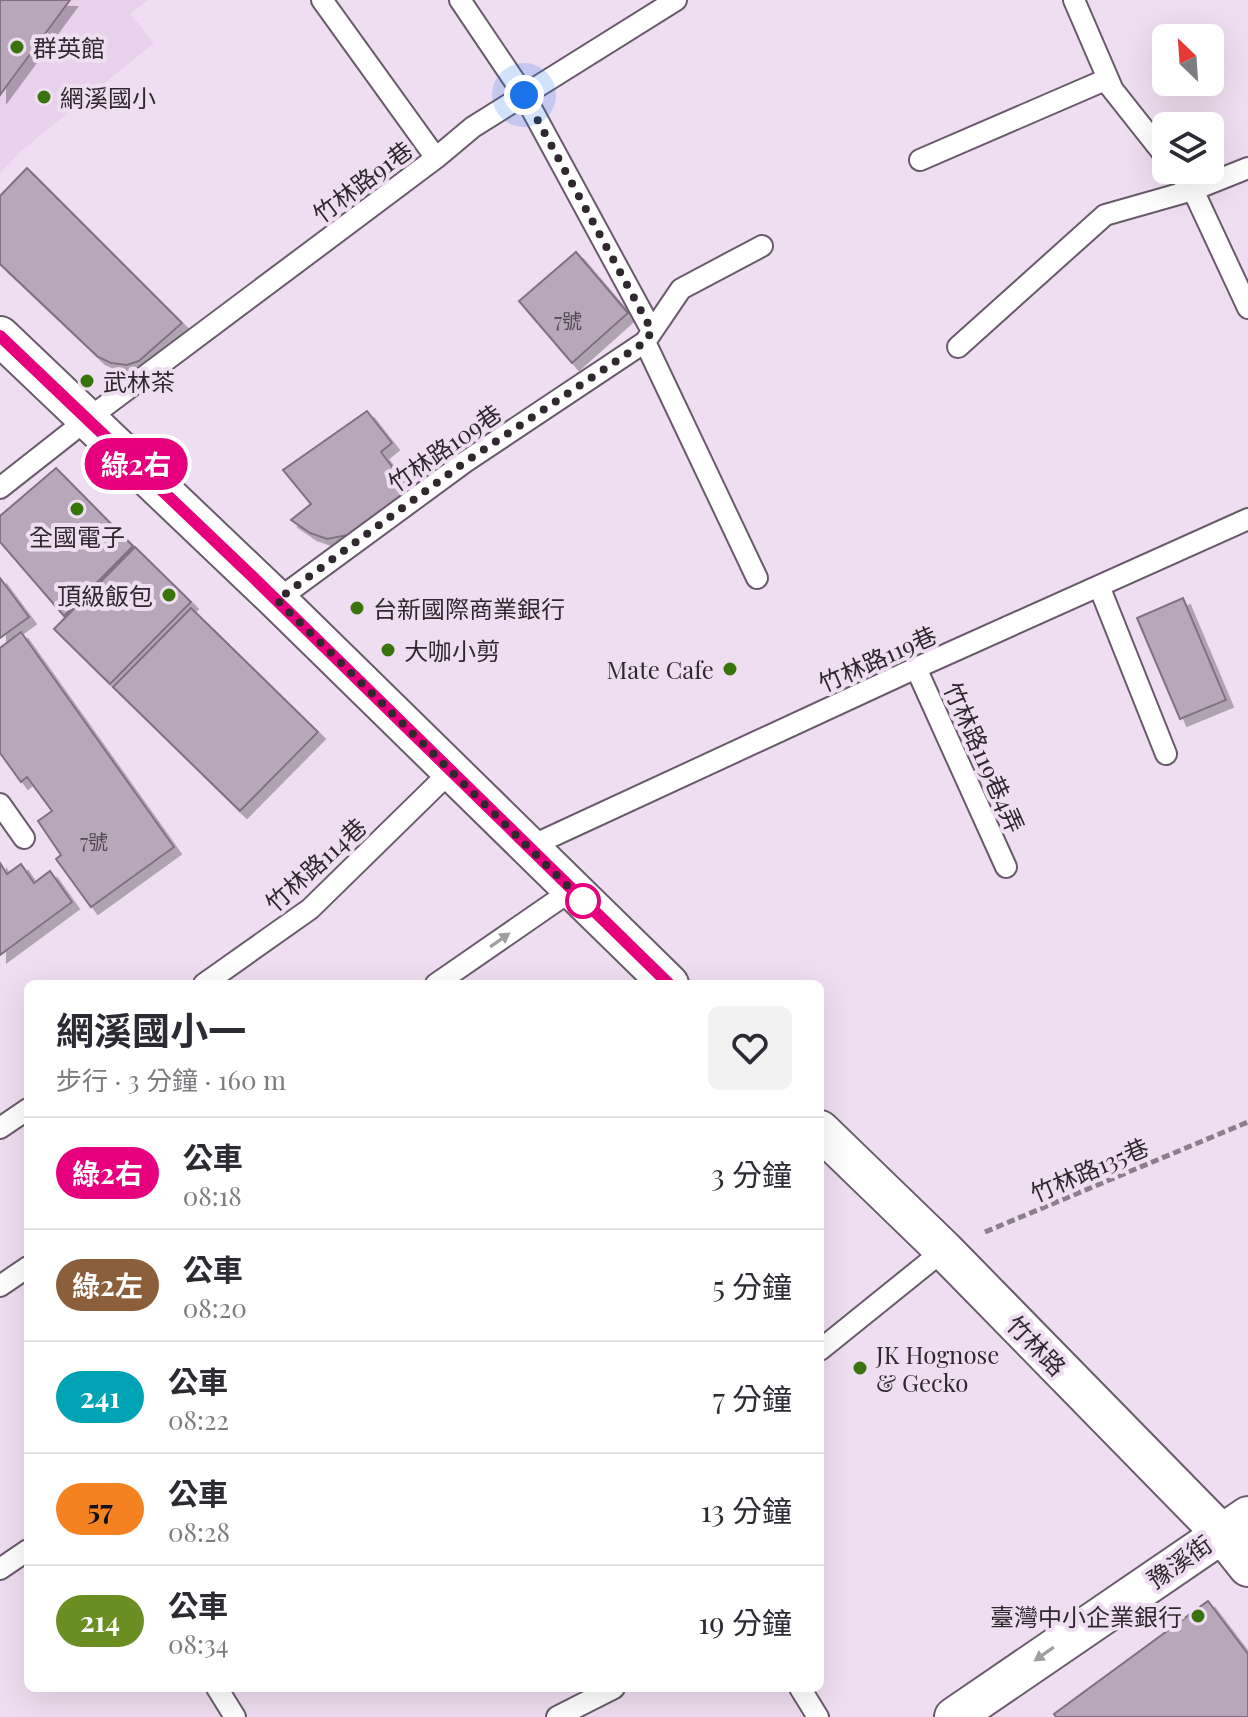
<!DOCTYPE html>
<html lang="zh-TW">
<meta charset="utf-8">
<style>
body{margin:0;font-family:"Playfair Display","Noto Sans TC",serif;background:#f2f2f3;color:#2b2b33;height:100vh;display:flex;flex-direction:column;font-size:30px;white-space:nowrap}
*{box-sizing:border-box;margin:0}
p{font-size:26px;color:#7c7c81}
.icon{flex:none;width:44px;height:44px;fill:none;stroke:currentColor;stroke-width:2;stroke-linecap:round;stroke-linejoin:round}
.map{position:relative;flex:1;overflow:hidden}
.drawer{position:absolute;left:24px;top:980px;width:800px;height:712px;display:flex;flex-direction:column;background:#fff;border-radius:12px;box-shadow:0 8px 32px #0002}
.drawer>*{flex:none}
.badge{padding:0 16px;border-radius:26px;font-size:28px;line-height:52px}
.needle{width:52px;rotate:335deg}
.fabs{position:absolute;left:1152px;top:24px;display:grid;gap:16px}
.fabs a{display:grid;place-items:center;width:72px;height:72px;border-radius:12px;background:#fff;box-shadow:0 8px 32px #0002;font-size:40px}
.you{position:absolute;width:40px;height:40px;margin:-20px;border:6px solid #fff;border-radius:50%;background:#1a73e8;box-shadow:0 0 0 12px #1a73e833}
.map>.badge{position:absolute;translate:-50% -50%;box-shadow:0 0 0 4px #fff}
.round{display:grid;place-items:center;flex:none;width:84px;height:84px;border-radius:12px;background:#f2f2f3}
.summary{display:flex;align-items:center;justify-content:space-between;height:136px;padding:0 32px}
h1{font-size:38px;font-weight:700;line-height:60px}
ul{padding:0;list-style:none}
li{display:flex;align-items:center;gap:24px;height:112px;padding:0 32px;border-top:2px solid #e1e1e2}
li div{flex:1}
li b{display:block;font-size:30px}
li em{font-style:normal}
li .badge{min-width:88px;font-weight:700;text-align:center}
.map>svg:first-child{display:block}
.built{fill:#e8d1ea}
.building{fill:#b8a7ba;stroke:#807182;stroke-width:2;filter:url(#shadow)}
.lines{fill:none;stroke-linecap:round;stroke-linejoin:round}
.service-casing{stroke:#6a5b6c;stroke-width:24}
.minor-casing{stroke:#6a5b6c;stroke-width:42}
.path{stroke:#8b7f8c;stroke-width:5;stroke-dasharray:8 4;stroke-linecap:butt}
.service{stroke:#fff;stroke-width:20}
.minor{stroke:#fff;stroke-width:38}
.oneway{fill:#a19ea1}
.line-casing{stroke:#fff;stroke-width:18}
.line{stroke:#e6007e;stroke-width:12}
.walk{stroke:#2f282f;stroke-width:8;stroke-dasharray:0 14.4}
.poi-dot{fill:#37740a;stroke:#efdef1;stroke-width:3}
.stop-dot{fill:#fff;stroke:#e6007e;stroke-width:4}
.labels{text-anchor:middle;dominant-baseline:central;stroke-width:8;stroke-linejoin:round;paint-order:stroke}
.number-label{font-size:20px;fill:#514852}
.poi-label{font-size:24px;fill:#2f282f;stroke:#efdef1;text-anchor:start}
.street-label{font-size:24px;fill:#2f282f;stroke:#efdef1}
</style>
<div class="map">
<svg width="1248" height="1717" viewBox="0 0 1248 1717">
<defs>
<filter id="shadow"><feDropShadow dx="7" dy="7" stdDeviation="0" flood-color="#0004"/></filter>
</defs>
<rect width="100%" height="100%" fill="#efdef1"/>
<path class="built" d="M0 0H148L130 14 154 43 21 151 0 173Z"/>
<path class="building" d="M0 0H70L0 95Z
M27 168 182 323 139 361 127 365 111 363 98 357 0 264V196Z
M576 252 628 313 572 363 519 301Z
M367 411 392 443 381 452 412 493 348 535 327 539 310 533 291 520 311 504 283 470Z
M56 468 133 546 64 616 0 542V516Z
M135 547 191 602 110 684 54 629Z
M0 578 29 617 0 638Z
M1183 598 1226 700 1180 719 1137 618Z
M191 608 318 732 240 811 113 687Z
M21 632 174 847 91 907 56 859 61 855 38 821 52 811 27 777 21 782 0 753V648Z
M0 863 7 874 21 864 34 883 50 871 72 902 0 955Z
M1208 1601 1248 1654V1717H1056L1054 1714Z"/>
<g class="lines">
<defs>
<path id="service" d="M322 0 436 158
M460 0 524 95 652 331
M1074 0 1112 88
M920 160 1105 80 1166 157
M1248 168 1193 190 1248 308
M645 342 757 578
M958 347 1105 215 1193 190 1176 170
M0 488 89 418 436 158 473 127 676 0
M1099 586 1166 754
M277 600 465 462 645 342 681 289 762 246
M916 668 1006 867
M0 804 24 838
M529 847 916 668 1248 519
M204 984 310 909 451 771
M436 984 572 890
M0 1128 28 1109
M0 1286 28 1267
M820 1350 944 1250
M0 1569 28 1550
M217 1688 235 1717
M800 1688 818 1717
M557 1717 614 1688"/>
<path id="minor" d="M0 336 277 600 669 984
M820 1130 944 1250 1221 1533 1248 1567
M954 1717 1248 1516"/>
</defs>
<use href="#service" class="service-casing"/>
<use href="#minor" class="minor-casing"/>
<path class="path" d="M985 1232 1248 1122"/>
<use href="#service" class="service"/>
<use href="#minor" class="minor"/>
</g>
<defs><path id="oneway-solid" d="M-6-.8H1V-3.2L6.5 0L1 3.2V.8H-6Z" transform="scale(2)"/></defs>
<g class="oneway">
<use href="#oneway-solid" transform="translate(500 940) rotate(-35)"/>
<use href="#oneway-solid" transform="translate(1044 1654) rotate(145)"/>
</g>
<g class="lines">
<defs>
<path id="line" d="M0 336 256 580 669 984"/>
</defs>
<use href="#line" class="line-casing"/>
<use href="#line" class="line"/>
<path class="walk" d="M524 95 652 331 645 342 465 462 277 600 591 909 583 901"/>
</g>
<g class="poi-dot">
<circle cx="17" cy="47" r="8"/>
<circle cx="44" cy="97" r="8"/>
<circle cx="87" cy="381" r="8"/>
<circle cx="77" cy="509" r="8"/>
<circle cx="169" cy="595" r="8"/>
<circle cx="357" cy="608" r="8"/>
<circle cx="388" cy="650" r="8"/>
<circle cx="730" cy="669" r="8"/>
<circle cx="860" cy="1368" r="8"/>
<circle cx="1198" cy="1616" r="8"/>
</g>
<circle class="stop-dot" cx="583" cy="901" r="16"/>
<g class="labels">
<g class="number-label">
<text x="568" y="319">7號</text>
<text x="94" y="840">7號</text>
</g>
<g class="poi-label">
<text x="33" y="47">群英館</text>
<text x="60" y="97">網溪國小</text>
<text x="103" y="381">武林茶</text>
<text x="77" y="536" text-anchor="middle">全國電子</text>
<text x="153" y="595" text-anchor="end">頂級飯包</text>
<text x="373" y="608">台新國際商業銀行</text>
<text x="404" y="650">大咖小剪</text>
<text x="714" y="669" text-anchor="end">Mate Cafe</text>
<text x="876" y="1354">JK Hognose<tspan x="876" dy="28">&amp; Gecko</tspan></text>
<text x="1182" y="1616" text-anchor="end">臺灣中小企業銀行</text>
</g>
<g class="street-label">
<text transform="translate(362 181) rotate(-37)">竹林路91巷</text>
<text transform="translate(444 447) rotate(-35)">竹林路109巷</text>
<text transform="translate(877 658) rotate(-24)">竹林路119巷</text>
<text transform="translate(985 757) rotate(66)">竹林路119巷4弄</text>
<text transform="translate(315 864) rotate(-42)">竹林路114巷</text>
<text transform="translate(1089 1169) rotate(-23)">竹林路135巷</text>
<text transform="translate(1037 1345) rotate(46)">竹林路</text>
<text transform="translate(1179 1561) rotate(-35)">豫溪街</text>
</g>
</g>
</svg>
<div class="fabs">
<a><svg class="needle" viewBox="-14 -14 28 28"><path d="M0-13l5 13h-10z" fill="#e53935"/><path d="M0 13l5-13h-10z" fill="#7c7c81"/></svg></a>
<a><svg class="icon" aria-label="layers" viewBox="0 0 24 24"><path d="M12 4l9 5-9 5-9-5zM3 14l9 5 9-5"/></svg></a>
</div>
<div class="you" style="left:524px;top:95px"></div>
<b class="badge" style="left:136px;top:464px;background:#e6007e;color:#fff">綠2右</b>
<section class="drawer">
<div class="summary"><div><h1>網溪國小一</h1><p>步行 · 3 分鐘 · 160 m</p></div><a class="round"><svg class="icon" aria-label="heart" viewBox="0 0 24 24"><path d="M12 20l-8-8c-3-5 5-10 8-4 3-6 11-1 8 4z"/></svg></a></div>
<ul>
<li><span class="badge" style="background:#e6007e;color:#fff">綠2右</span><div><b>公車</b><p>08:18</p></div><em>3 分鐘</em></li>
<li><span class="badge" style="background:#8b5e3c;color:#fff">綠2左</span><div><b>公車</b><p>08:20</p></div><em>5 分鐘</em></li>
<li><span class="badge" style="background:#00a3b4;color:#fff">241</span><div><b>公車</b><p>08:22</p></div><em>7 分鐘</em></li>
<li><span class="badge" style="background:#f58220;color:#111">57</span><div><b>公車</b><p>08:28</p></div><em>13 分鐘</em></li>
<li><span class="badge" style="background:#6b8e23;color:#fff">214</span><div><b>公車</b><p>08:34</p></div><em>19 分鐘</em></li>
</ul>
</section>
</div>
